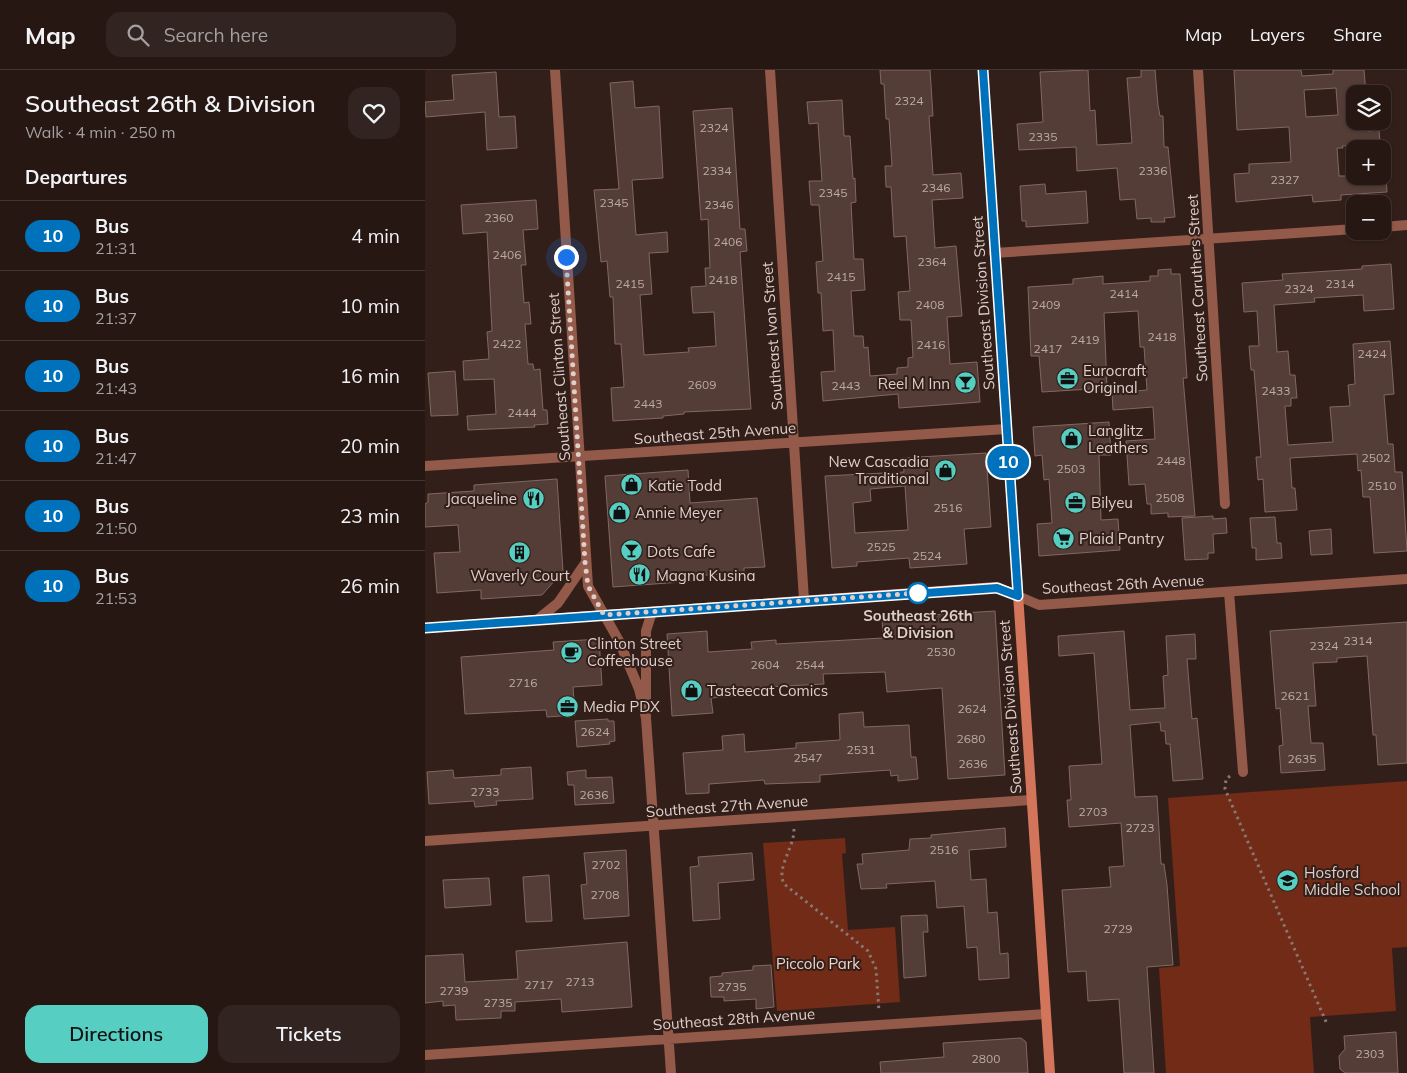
<!DOCTYPE html>
<meta charset="utf-8">
<style>
body{margin:0;font-family:Mulish,sans-serif;background:#322421;color:#f1f3f6;height:100vh;display:flex;flex-direction:column;font-size:19px;white-space:nowrap}
*{box-sizing:border-box;margin:0}
p{font-size:16px;color:#a49fa0}
.icon{flex:none;width:28px;height:28px;fill:none;stroke:currentColor;stroke-width:2;stroke-linecap:round;stroke-linejoin:round}
.map{position:relative;flex:1;overflow:hidden}
.panel{display:flex;flex-direction:column;background:#261713;width:425px}
.panel>*{flex:none}
.badge{padding:0 10px;border-radius:16px;font-size:18px;line-height:32px}
.fabs{position:absolute;left:921px;top:15px;display:grid;gap:10px}
.fabs a{display:grid;place-items:center;width:45px;height:45px;border-radius:10px;background:#261713;box-shadow:0 1px 4px #0004,0 0 0 1px #423633;font-size:25px}
.you{position:absolute;width:25px;height:25px;margin:-12px;border:4px solid #fff;border-radius:50%;background:#1a73e8;box-shadow:0 0 0 8px #1a73e833}
.map>.badge{position:absolute;translate:-50% -50%;box-shadow:0 0 0 2px #fff}
h2{padding:0 25px;font-size:19px;line-height:45px}
.round{display:grid;place-items:center;flex:none;width:52px;height:52px;border-radius:15px;background:#322421}
.head{display:flex;align-items:center;justify-content:space-between;height:85px;padding:0 25px}
h1{font-size:24px;font-weight:600;line-height:38px}
.button{display:flex;gap:10px;margin-top:auto;padding:10px 25px}
.button a{flex:1;height:58px;border-radius:15px;background:#57cec2;color:#111;font-size:20px;font-weight:600;line-height:58px;text-align:center}
.button a+a{background:#322421;color:#f1f3f6}
ul{padding:0;list-style:none}
li{display:flex;align-items:center;gap:15px;height:70px;padding:0 25px;border-top:1px solid #423633}
li div{flex:1}
li b{display:block;font-size:19px}
li em{font-style:normal}
li .badge{min-width:55px;font-weight:700;text-align:center}
header{display:flex;align-items:center;gap:30px;box-sizing:border-box;height:70px;padding:0 25px;background:#261713;border-bottom:1px solid #423633}
header strong{font-size:24px}
nav{display:flex;gap:28px;margin-inline-start:auto;font-size:18px}
.search{width:350px;height:45px;background:#322421;display:flex;align-items:center;gap:12px;box-sizing:border-box;padding:0 18px;border-radius:15px;color:#a49fa0;font-size:19px}
main{display:flex;flex:1;min-height:0}
.map>svg:first-child{display:block}
.green{fill:#712b17}
.building{fill:#543d37;stroke:#816861;fill-rule:evenodd}
.lines{fill:none;stroke-linecap:round;stroke-linejoin:round}
.path{stroke:#897772;stroke-width:3;stroke-dasharray:2.5 4;stroke-linecap:butt}
.street{stroke:#935949;stroke-width:10}
.secondary{stroke:#d2755b;stroke-width:10}
.line-casing{stroke:#fff;stroke-width:11}
.line{stroke:#0072bc;stroke-width:8}
.walk{stroke:#decfcb;stroke-width:5;stroke-dasharray:0 9}
.stop-dot{fill:#fff;stroke:#0072bc;stroke-width:2.5}
.labels{text-anchor:middle;dominant-baseline:central;stroke-width:4;stroke-linejoin:round;paint-order:stroke}
.number-label{font-size:12px;fill:#bcaaa6}
.street-label{font-size:15px;fill:#decfcb;stroke:#331f19}
.poi-label{font-size:15px;fill:#decfcb;stroke:#331f19;text-anchor:start}
.stop-label{font-size:15px;font-weight:bold;fill:#decfcb;stroke:#331f19}
.park-label{font-size:15px;fill:#eed5ce;stroke:#331f19}
</style>
<header>
<strong>Map</strong>
<div class="search"><svg class="icon" aria-label="search" viewBox="0 0 24 24"><circle cx="10" cy="10" r="6"/><path d="M15 15l6 6"/></svg>Search here</div>
<nav><a>Map</a><a>Layers</a><a>Share</a></nav>
</header>
<main>
<section class="panel">
<div class="head"><div><h1>Southeast 26th &amp; Division</h1><p>Walk · 4 min · 250 m</p></div><a class="round"><svg class="icon" aria-label="heart" viewBox="0 0 24 24"><path d="M12 20l-8-8c-3-5 5-10 8-4 3-6 11-1 8 4z"/></svg></a></div>
<h2>Departures</h2>
<ul>
<li><span class="badge" style="background:#0072bc;color:#fff">10</span><div><b>Bus</b><p>21:31</p></div><em>4 min</em></li>
<li><span class="badge" style="background:#0072bc;color:#fff">10</span><div><b>Bus</b><p>21:37</p></div><em>10 min</em></li>
<li><span class="badge" style="background:#0072bc;color:#fff">10</span><div><b>Bus</b><p>21:43</p></div><em>16 min</em></li>
<li><span class="badge" style="background:#0072bc;color:#fff">10</span><div><b>Bus</b><p>21:47</p></div><em>20 min</em></li>
<li><span class="badge" style="background:#0072bc;color:#fff">10</span><div><b>Bus</b><p>21:50</p></div><em>23 min</em></li>
<li><span class="badge" style="background:#0072bc;color:#fff">10</span><div><b>Bus</b><p>21:53</p></div><em>26 min</em></li>
</ul>
<div class="button"><a>Directions</a><a>Tickets</a></div>
</section>
<div class="map">
<svg width="982" height="1003" viewBox="0 0 982 1003">
<rect width="100%" height="100%" fill="#331f19"/>
<path class="green" d="M982 711V877L967 878 971 941 885 947 889 1003H741L734 898 755 896 743 728Z
M420 768 421 783 417 784 423 860 470 857 475 932 352 941 338 773Z"/>
<path class="building" d="M455 0H505L508 46H504L508 105 536 103 538 128 507 130 510 178 531 176 537 246 522 247 525 294 552 292 555 332 474 338 473 324 398 331 396 302 410 301 408 260 398 261 396 223H393L391 192 398 191 394 135H386L384 111H397L393 53 384 54 382 32 417 30 419 66H425L428 109 430 108 431 132 426 133 429 189H438L440 220 426 221 429 266H438L439 278 443 277 445 306 472 304V298L483 297V288L488 287 486 250H475L473 222 485 221 481 166 469 167 466 117H461L460 96H467L464 49H461L459 14H456Z
M663 0 665 41 670 40 672 75 707 73 702 8 716 7V0H730L733 35 735 46H738L739 77H743L750 147 739 148 740 152H726V148L712 149 710 129 695 130 692 98 652 101 651 77 594 80 592 54 618 52 615 2Z
M809 0H876L877 6 908 4V0H939L941 24H930V51H942L943 61 954 60 955 73 917 76 918 78H912L914 106H961L962 122 916 125V130L888 132 887 125 811 132 809 104 824 103V94L866 92 864 57 812 60ZM911 18 913 45 881 47 879 20Z
M71 2 74 47 90 46 92 78 62 80 60 42 1 47 0 32 29 30 27 5Z
M208 11 210 38 234 36 238 108 207 110 211 165 242 162 243 182 224 183 227 224 215 225 219 285 264 282 263 278 291 276 289 242 268 243 266 217 281 216 280 198H285L283 149 276 150 268 41 307 38 315 159H320L322 181 315 182 326 339 259 342V344L238 346V348L188 351 186 318 199 317 196 274H190L188 227H185L182 191 176 192 169 120 194 119 185 13Z
M620 114 621 124 661 121 663 153 601 157V151H597L595 116Z
M111 130 113 159 98 160 101 195H96L99 233 104 232 106 254H100L103 294H108L109 300 115 299 118 340H122L123 354 109 355 110 357 43 360 42 346 71 344 69 309 39 310 38 291 64 289 62 262 67 261 62 162 38 164 36 135Z
M966 194 969 239 939 241 938 225 889 228 890 232 849 235 852 282 863 281 865 305H870L872 328H866V336H860L863 375 908 372 905 337 925 336 923 315 930 314 928 274 965 271 969 324 959 325 963 374H968L970 402H977L982 481 949 483 945 427H938L936 400 933 401 932 384 865 388 867 418H870L872 440 840 442 838 409 833 410 831 387H836L829 300H826L824 276H834L832 241 819 242 817 213 858 210 857 204 937 199V196Z
M746 199V204H755L762 308H758L770 446 743 447V443L726 444V434H722L720 414 704 415 701 371 730 369 728 337 688 340 687 323 722 320 719 277H715L713 241 679 243 682 318 617 322 614 286H606L603 217 648 214V209L678 206V214L725 211V206H733V200Z
M30 301 33 345 6 346 3 303Z
M684 352 686 385H674L676 450 693 449 695 480 614 486 612 454 627 453 624 409 619 410 617 385 610 386 608 357Z
M561 383 566 457 539 459 542 494 485 498 484 488 432 492V496L407 498 400 406 479 402 478 388ZM480 416 483 460 430 463 428 433 446 431 445 419Z
M263 400 265 433 332 428 340 497 319 498V502L270 506V511L188 517 180 406Z
M132 409 138 501 117 525 56 529V520L12 523 9 483 35 482 33 455 0 457V434L3 432V424L49 421V415Z
M788 446V449L801 448 802 463 788 464 789 483H783V489L760 490 757 448Z
M850 447 852 473H856L857 488 831 490V478H827L825 448Z
M906 459 907 484 886 485 884 461Z
M570 541 580 705 523 709 517 618 462 622 460 602 398 604 399 614 322 618V625L286 628 288 643 247 646 242 564 282 561 283 582 327 579 326 572 351 570V574L458 568 457 548Z
M982 552V693L953 695 951 665H948L942 586 912 588V592L888 593 891 636H883L886 673H898L900 700 856 703 854 676 858 675 855 638 851 639 845 561Z
M699 561 705 640 740 638 738 606 743 605 741 566 770 564 771 589H762L767 649 772 648 778 709 748 711 745 674H741L740 661H736L735 652 705 655 710 727 732 726 736 794H739L742 815 748 895 722 897 729 1003H699L694 929 663 931 661 901 643 902 637 820 686 817 684 797 699 796 696 753 644 757 642 730H646L644 696 677 694 669 583 634 586 633 566Z
M174 569 177 615 148 617 150 645 122 647 121 640 40 644 36 587 129 580 128 572Z
M438 642 439 657 484 655 486 687H491L493 709 473 711V705L466 706 465 700 395 705V712L340 714 339 710 284 714V723L261 724 258 683 298 680 297 666 319 664 320 682 371 678V673L415 670 414 644Z
M183 649V651H189L190 671 184 672 185 674 152 677 150 651Z
M106 697 108 729 71 731 72 735 50 737 49 731 4 734 2 702 28 700 29 708 76 705V699Z
M161 700V708L187 707 189 733 150 735 149 715H143L142 702Z
M580 758 581 777 544 780 546 810 561 809 563 843 572 842 575 884 583 883 584 908 554 910 552 877 542 878 539 836 512 838 510 811 461 814 462 818 436 819 432 794H438L437 784 484 780 485 769 506 768V765Z
M201 780 204 846 159 849 156 815 162 814 159 783Z
M327 783 329 810 293 813 295 849 268 851 265 797 274 796 273 787Z
M124 805 127 851 101 852 98 807Z
M64 808 66 835 20 838 18 810Z
M502 845 503 862H498L501 906 479 908 476 846Z
M202 872 207 937 137 942 136 929 90 932V941H76V948L31 950 30 935 18 936V931L0 933V886L38 884 40 912 93 909 91 881Z
M346 895 349 937 331 939V929L299 931V927H286L285 907 297 906V903L328 900V896Z
M971 962 973 1003H920L915 999 914 986 920 979 919 966Z
M596 968 601 972 603 1003H456L455 992 519 987 518 973Z"/>
<g class="lines">
<path class="path" d="M805 706 801 709 800 719 902 954
M369 759C369 779 351 797 359 814L443 881 451 899 454 942"/>
<path class="street" d="M130 0 163 516 194 571 214 619 221 648
M345 0 379 530
M773 0 800 434
M958 157 982 155
M569 183 930 159
M0 396 582 359
M804 522 818 702
M593 526 614 535 982 509
M227 542 221 561V648L246 1003
M112 550 133 533 161 492
M0 771 606 730
M0 985 621 944"/>
<path class="secondary" d="M558 0 625 1003
M0 558 572 517 593 526"/>
</g>
<g class="lines">
<defs>
<path id="line" d="M0 558 572 518 593 526 558 0"/>
</defs>
<use href="#line" class="line-casing"/>
<use href="#line" class="line"/>
<path class="walk" d="M141 187 160 492 163 516 179 545 493 523"/>
</g>
<defs>
<symbol id="office-disc" viewBox="-11 -11 22 22"><circle r="9.5" fill="#57cec2" stroke="#331f19"/><path d="M-6-3h4V-5.5h4V-3h4V5H-6ZM-1-4.5V-3h2v-1.5ZM-6 0V1H6V0Z" fill="#111"/></symbol>
<symbol id="bar-disc" viewBox="-11 -11 22 22"><circle r="9.5" fill="#57cec2" stroke="#331f19"/><path d="M-6-5H6L.8 .8V4.5H3.5V6h-7V4.5H-.8V.8Z" fill="#111"/></symbol>
<symbol id="shop-disc" viewBox="-11 -11 22 22"><circle r="9.5" fill="#57cec2" stroke="#331f19"/><path d="M-5-2.5h2.3a2.7 3.5 0 0 1 5.4 0H5L5.5 6h-11ZM-1.5-2.5h3a1.5 2.3 0 0 0-3 0Z" fill="#111"/></symbol>
<symbol id="restaurant-disc" viewBox="-11 -11 22 22"><circle r="9.5" fill="#57cec2" stroke="#331f19"/><path d="M-5-6h1v4h1v-4h1v4h1v-4h1v5L-1.5 .5V6h-2V.5L-5-1ZM5-6V6H3V1.5H1.5Q1.5-4 5-6Z" fill="#111"/></symbol>
<symbol id="supermarket-disc" viewBox="-11 -11 22 22"><circle r="9.5" fill="#57cec2" stroke="#331f19"/><path d="M-6-5.5h2.5l.6 2H6L4.5 2H-2.5L-4.4-4H-6ZM-1.5 3.2a1.3 1.3 0 1 0 .1 0ZM3 3.2a1.3 1.3 0 1 0 .1 0Z" fill="#111"/></symbol>
<symbol id="building-disc" viewBox="-11 -11 22 22"><circle r="9.5" fill="#57cec2" stroke="#331f19"/><path d="M-4-6H4V6H1V3H-1V6H-4ZM-2.5-4.3h1.7v1.8h-1.7ZM.8-4.3h1.7v1.8H.8ZM-2.5-1h1.7V.8h-1.7ZM.8-1h1.7V.8H.8Z" fill="#111"/></symbol>
<symbol id="cafe-disc" viewBox="-11 -11 22 22"><circle r="9.5" fill="#57cec2" stroke="#331f19"/><path d="M-5.5-4.5H6V0H3Q3 3.5 0 3.5H-2.5Q-5.5 3.5-5.5 0ZM3-3.2v2h1.7v-2ZM-6 4.5H4V6H-6Z" fill="#111"/></symbol>
<symbol id="school-disc" viewBox="-11 -11 22 22"><circle r="9.5" fill="#57cec2" stroke="#331f19"/><path d="M0-5L7-2L0 1L-7-2ZM-4 1L0 2.5L4 1V4Q0 6-4 4Z" fill="#111"/></symbol>
</defs>
<g fill-rule="evenodd">
<use href="#office-disc" x="630" y="296" width="25" height="25"/>
<use href="#bar-disc" x="528" y="300" width="25" height="25"/>
<use href="#shop-disc" x="634" y="356" width="25" height="25"/>
<use href="#shop-disc" x="508" y="388" width="25" height="25"/>
<use href="#shop-disc" x="194" y="402" width="25" height="25"/>
<use href="#restaurant-disc" x="96" y="416" width="25" height="25"/>
<use href="#office-disc" x="638" y="420" width="25" height="25"/>
<use href="#shop-disc" x="182" y="430" width="25" height="25"/>
<use href="#supermarket-disc" x="626" y="456" width="25" height="25"/>
<use href="#bar-disc" x="194" y="468" width="25" height="25"/>
<use href="#building-disc" x="82" y="470" width="25" height="25"/>
<use href="#restaurant-disc" x="202" y="492" width="25" height="25"/>
<use href="#cafe-disc" x="134" y="570" width="25" height="25"/>
<use href="#shop-disc" x="254" y="608" width="25" height="25"/>
<use href="#office-disc" x="130" y="624" width="25" height="25"/>
<use href="#school-disc" x="850" y="798" width="25" height="25"/>
</g>
<circle class="stop-dot" cx="493" cy="523" r="10"/>
<g class="labels">
<g class="number-label">
<text x="484" y="30">2324</text>
<text x="289" y="57">2324</text>
<text x="618" y="66">2335</text>
<text x="292" y="100">2334</text>
<text x="728" y="100">2336</text>
<text x="860" y="109">2327</text>
<text x="511" y="117">2346</text>
<text x="408" y="122">2345</text>
<text x="189" y="132">2345</text>
<text x="294" y="134">2346</text>
<text x="74" y="147">2360</text>
<text x="303" y="171">2406</text>
<text x="82" y="184">2406</text>
<text x="507" y="191">2364</text>
<text x="416" y="206">2415</text>
<text x="298" y="209">2418</text>
<text x="205" y="213">2415</text>
<text x="915" y="213">2314</text>
<text x="874" y="218">2324</text>
<text x="699" y="223">2414</text>
<text x="505" y="234">2408</text>
<text x="621" y="234">2409</text>
<text x="737" y="266">2418</text>
<text x="660" y="269">2419</text>
<text x="82" y="273">2422</text>
<text x="506" y="274">2416</text>
<text x="623" y="278">2417</text>
<text x="947" y="283">2424</text>
<text x="277" y="314">2609</text>
<text x="421" y="315">2443</text>
<text x="851" y="320">2433</text>
<text x="223" y="333">2443</text>
<text x="97" y="342">2444</text>
<text x="951" y="387">2502</text>
<text x="746" y="390">2448</text>
<text x="646" y="398">2503</text>
<text x="957" y="415">2510</text>
<text x="745" y="427">2508</text>
<text x="523" y="437">2516</text>
<text x="456" y="476">2525</text>
<text x="502" y="485">2524</text>
<text x="933" y="570">2314</text>
<text x="899" y="575">2324</text>
<text x="516" y="581">2530</text>
<text x="340" y="594">2604</text>
<text x="385" y="594">2544</text>
<text x="98" y="612">2716</text>
<text x="870" y="625">2621</text>
<text x="547" y="638">2624</text>
<text x="170" y="661">2624</text>
<text x="546" y="668">2680</text>
<text x="436" y="679">2531</text>
<text x="383" y="687">2547</text>
<text x="877" y="688">2635</text>
<text x="548" y="693">2636</text>
<text x="60" y="721">2733</text>
<text x="169" y="724">2636</text>
<text x="668" y="741">2703</text>
<text x="715" y="757">2723</text>
<text x="519" y="779">2516</text>
<text x="181" y="794">2702</text>
<text x="180" y="824">2708</text>
<text x="693" y="858">2729</text>
<text x="155" y="911">2713</text>
<text x="114" y="914">2717</text>
<text x="307" y="916">2735</text>
<text x="29" y="920">2739</text>
<text x="73" y="932">2735</text>
<text x="945" y="983">2303</text>
<text x="561" y="988">2800</text>
</g>
<g class="street-label">
<text transform="translate(772 218) rotate(-93)">Southeast Caruthers Street</text>
<text transform="translate(558 233) rotate(-94)">Southeast Division Street</text>
<text transform="translate(347 266) rotate(-94)">Southeast Ivon Street</text>
<text transform="translate(134 307) rotate(-94)">Southeast Clinton Street</text>
<text transform="translate(290 363) rotate(-4)">Southeast 25th Avenue</text>
<text transform="translate(698 514) rotate(-3)">Southeast 26th Avenue</text>
<text transform="translate(585 637) rotate(-94)">Southeast Division Street</text>
<text transform="translate(302 736) rotate(-4)">Southeast 27th Avenue</text>
<text transform="translate(309 949) rotate(-4)">Southeast 28th Avenue</text>
</g>
<g class="poi-label">
<text x="658" y="300">Eurocraft<tspan x="658" dy="17">Original</tspan></text>
<text x="525" y="313" text-anchor="end">Reel M Inn</text>
<text x="663" y="360">Langlitz<tspan x="663" dy="17">Leathers</tspan></text>
<text x="504" y="391" text-anchor="end">New Cascadia<tspan x="504" dy="17">Traditional</tspan></text>
<text x="223" y="415">Katie Todd</text>
<text x="92" y="428" text-anchor="end">Jacqueline</text>
<text x="666" y="432">Bilyeu</text>
<text x="210" y="442">Annie Meyer</text>
<text x="654" y="468">Plaid Pantry</text>
<text x="222" y="481">Dots Cafe</text>
<text x="95" y="505" text-anchor="middle">Waverly Court</text>
<text x="231" y="505">Magna Kusina</text>
<text x="162" y="573">Clinton Street<tspan x="162" dy="17">Coffeehouse</tspan></text>
<text x="282" y="620">Tasteecat Comics</text>
<text x="158" y="636">Media PDX</text>
<text x="879" y="802">Hosford<tspan x="879" dy="17">Middle School</tspan></text>
</g>
<g class="stop-label">
<text x="493" y="545">Southeast 26th<tspan x="493" dy="17">&amp; Division</tspan></text>
</g>
<g class="park-label">
<text x="393" y="893">Piccolo Park</text>
</g>
</g>
</svg>
<div class="fabs">
<a><svg class="icon" aria-label="layers" viewBox="0 0 24 24"><path d="M12 4l9 5-9 5-9-5zM3 14l9 5 9-5"/></svg></a>
<a>+</a>
<a>−</a>
</div>
<div class="you" style="left:141px;top:187px"></div>
<b class="badge" style="left:583px;top:392px;background:#0072bc;color:#fff">10</b>
</div>
</main>
